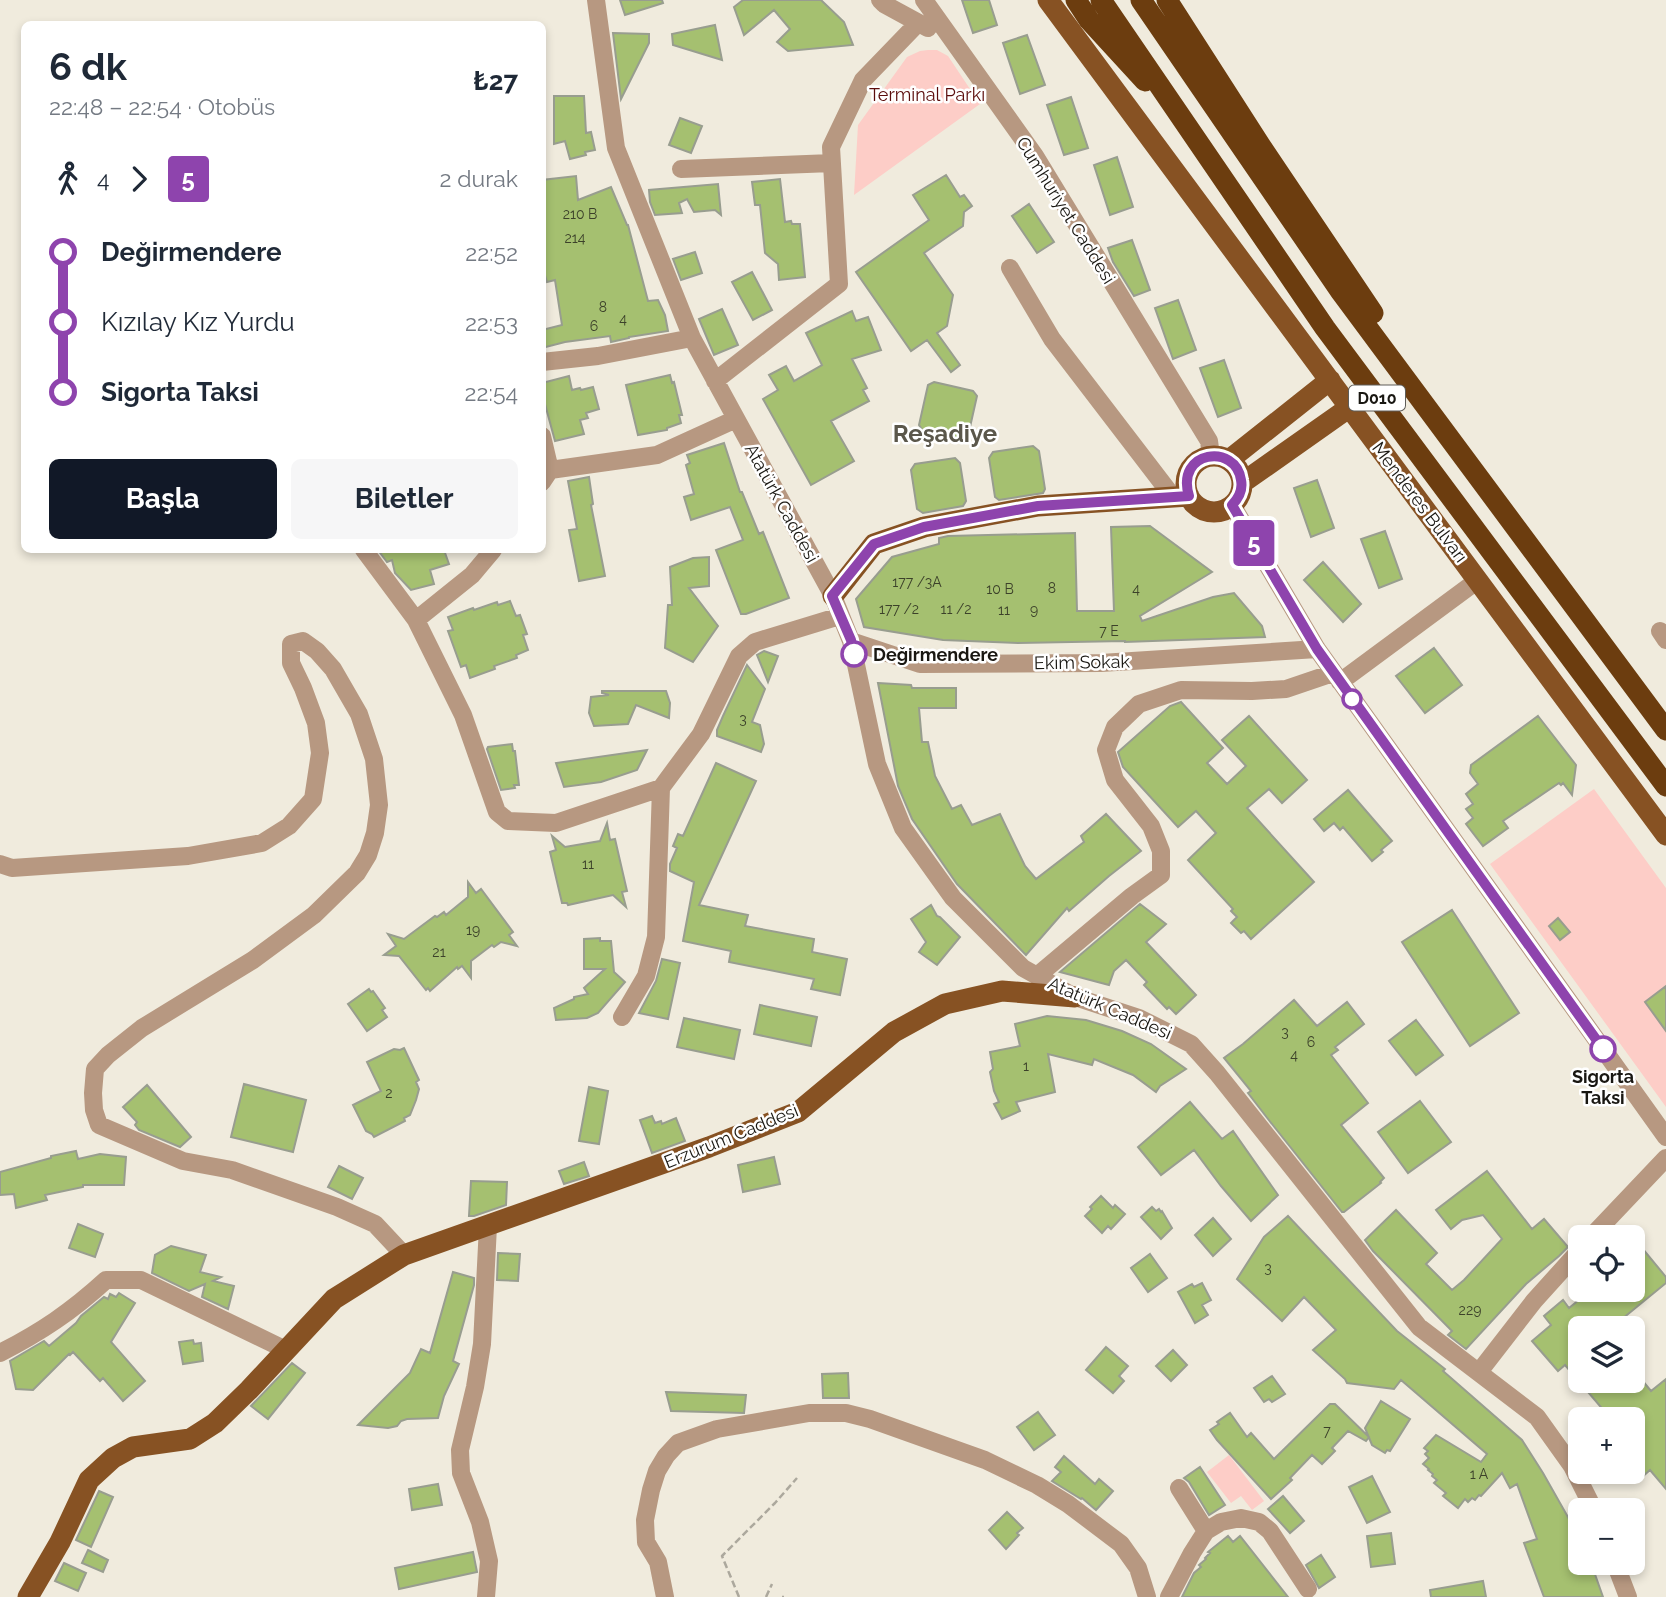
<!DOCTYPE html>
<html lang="tr">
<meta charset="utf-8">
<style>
body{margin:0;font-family:Raleway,sans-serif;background:#f6f6f7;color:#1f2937;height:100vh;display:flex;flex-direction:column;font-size:26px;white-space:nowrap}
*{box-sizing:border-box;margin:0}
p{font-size:23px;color:#747a83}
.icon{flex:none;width:38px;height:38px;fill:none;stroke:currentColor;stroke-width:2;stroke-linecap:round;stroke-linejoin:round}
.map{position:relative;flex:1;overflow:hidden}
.side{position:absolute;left:21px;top:21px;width:525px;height:532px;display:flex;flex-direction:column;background:#fff;border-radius:10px;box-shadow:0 4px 10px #0003}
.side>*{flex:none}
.badge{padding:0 14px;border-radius:5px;font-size:24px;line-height:46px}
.fabs{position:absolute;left:1568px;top:1225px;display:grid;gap:14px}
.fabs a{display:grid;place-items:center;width:77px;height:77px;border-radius:10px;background:#fff;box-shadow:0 4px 10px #0003;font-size:35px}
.map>.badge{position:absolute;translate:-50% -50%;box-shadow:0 0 0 4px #fff}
.legs{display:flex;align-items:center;gap:10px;height:77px;padding:0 28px;font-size:23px}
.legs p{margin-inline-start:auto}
.head{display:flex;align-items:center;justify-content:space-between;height:119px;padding:0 28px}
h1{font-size:38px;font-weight:700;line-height:52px}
.action{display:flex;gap:14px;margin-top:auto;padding:14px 28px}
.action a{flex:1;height:80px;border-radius:10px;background:#111827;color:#fff;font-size:28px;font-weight:700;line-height:80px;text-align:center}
.action a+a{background:#f6f6f7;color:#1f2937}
ul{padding:0 28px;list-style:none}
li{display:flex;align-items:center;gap:24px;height:70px;font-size:26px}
li i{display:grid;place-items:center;width:10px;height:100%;margin:0 9px;background:currentColor}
li i::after{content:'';width:18px;height:18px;margin:-9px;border:5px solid;border-radius:50%;background:#fff}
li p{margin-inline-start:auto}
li:first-child i{background:linear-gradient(#0000 50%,currentColor 0)}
li:last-child i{background:linear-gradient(currentColor 50%,#0000 0)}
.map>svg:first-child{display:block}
.green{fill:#fdcdc7}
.building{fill:#a5c070;stroke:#989d8f;stroke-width:2}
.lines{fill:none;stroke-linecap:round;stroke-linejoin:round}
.path{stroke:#aca89d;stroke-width:2.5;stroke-dasharray:7 3.5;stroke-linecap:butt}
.minor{stroke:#b79881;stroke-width:18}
.major{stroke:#875223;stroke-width:21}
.highway{stroke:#6c3d0f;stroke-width:21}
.line-1-casing{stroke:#fff;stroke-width:16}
.line-1{stroke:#8e44ad;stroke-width:10}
.stop-1-dot{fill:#fff;stroke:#8e44ad;stroke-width:3.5}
.labels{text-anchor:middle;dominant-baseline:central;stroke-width:5;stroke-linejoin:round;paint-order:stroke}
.number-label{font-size:14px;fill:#3c412a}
.shield{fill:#fff;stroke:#5e5d59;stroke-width:2}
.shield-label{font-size:16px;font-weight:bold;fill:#191712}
.park-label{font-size:18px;fill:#5b0c0b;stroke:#fff}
.street-label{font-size:18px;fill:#191712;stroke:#fff}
.stop-label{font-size:18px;font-weight:bold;fill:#191712;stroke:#fff;text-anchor:start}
.district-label{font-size:24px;font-weight:bold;fill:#5b574b;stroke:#fff}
</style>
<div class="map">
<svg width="1666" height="1597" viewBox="0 0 1666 1597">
<rect width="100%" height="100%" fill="#f0ebdd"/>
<path class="green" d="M928 50H937L948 56 980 104 854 195 858 125 907 57 920 51Z
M1594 789 1666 888V1107L1490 864Z
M1229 1455 1264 1501 1252 1510 1241 1496 1231 1503 1207 1472Z"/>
<path class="building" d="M620 0H662L663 3 625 15Z
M743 0H821L844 22 853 45 788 51 777 42 790 29 774 10 744 35 734 7Z
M962 0H989L997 25 973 33Z
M715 25 722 60 673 45 672 34Z
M613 33 649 34V43L621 99Z
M1027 35 1045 85 1020 94 1003 43Z
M554 96H584L586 133 591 132 595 150 585 152 586 155 570 159 565 141 554 144Z
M1071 97 1088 148 1064 155 1047 105Z
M680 118 702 126 691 153 669 145Z
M1117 157 1133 207 1110 215 1094 165Z
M946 175 960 197 964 195 972 206 964 212 963 226 924 253 953 295 947 326 937 333 960 365 951 372 927 340 911 351 856 272 929 220 913 195Z
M576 176 578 200 611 187 627 225H628L648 301 658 300 665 315 668 331 629 337V338L611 342 610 336 565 342 542 348V330L562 325 555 280 547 282 542 265V180Z
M780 179 785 222 791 221 792 224H800L805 277 779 280 778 264 765 253 760 205H755L752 182Z
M718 184 721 215 715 210 694 212 687 199 679 203 682 213 655 215 650 202 649 190Z
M1029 204 1054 242 1037 253 1012 216Z
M1132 240 1150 290 1134 296 1113 262 1108 248Z
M695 252 702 273 681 280 673 259Z
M752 272 772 310 753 320 732 282Z
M1178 300 1196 350 1173 359 1155 308Z
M722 309 738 345 714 355 699 319Z
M852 311 856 321 868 317 881 350 852 359 867 388 863 390 869 401 831 421 854 461 811 485 763 399 778 390 769 375 786 366 794 381 822 365 806 333Z
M1224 360 1241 408 1218 417 1200 368Z
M670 375 672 383 674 382 682 415H679L681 423 667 428V430L638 435 626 385Z
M569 376 572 390 580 388 581 390 593 387 599 409 586 413 588 418 580 420 584 434 555 441 542 393V383Z
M934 382 973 391 977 396 968 436 962 439 923 431 919 425 928 385Z
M724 443 740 492H742L759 534 763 532 789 598 746 614H741L716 550 743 540 730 507 691 520 684 497 694 494 686 465 690 463 687 455Z
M1033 446 1039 451 1045 489 1043 493 999 500 995 497 989 458 993 452Z
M955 458 960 463 966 501 963 506 923 513 917 509 911 470 915 464Z
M589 477 593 504 591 505 605 576 579 581 569 530 577 529 568 481Z
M1317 480 1334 528 1311 537 1294 488Z
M1150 526 1212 572 1140 616 1142 621 1213 597 1234 593 1262 626 1265 637 1125 642V641L1018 643 943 640 864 627 856 599 892 557 939 544V538L948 536 1075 533 1077 611H1114L1111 527Z
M1385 531 1402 579 1379 588 1361 539Z
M378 550H444L449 564 430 570 434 584 411 590 395 573 392 560 387 562Z
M709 557V586L689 588 718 626 693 662 665 648 668 605H672L670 567 693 558Z
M1323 562 1361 604 1343 622 1304 580Z
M510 601 516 616 520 615 527 634 523 635 528 650 516 655 517 658 494 666 495 669 470 678 466 665 461 667 448 631 453 630 448 617 473 608 474 610 497 602 498 605Z
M1434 648 1462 685 1425 713 1396 676Z
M764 651 778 656 768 682 757 655Z
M747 665 765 689 752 722 760 725 764 744 761 752 717 736V730L723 716Z
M878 683 911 685 912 688H956V708H919L922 742H928L935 776 952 809 961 805 972 825 1000 814 1025 866 1036 879 1084 842 1081 836 1106 814 1141 851 1109 876 1069 911 1067 908 1026 955 957 884 912 819 898 786Z
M602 691H666L670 703 669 718 636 705 628 724 594 726 589 713 591 697 609 695 602 693Z
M1181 702 1223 748 1207 763 1227 784 1246 766 1222 740 1249 716 1307 780 1282 803 1269 789 1247 808 1314 882 1251 939 1244 931 1241 933 1231 923 1237 917 1231 911 1233 909 1188 860 1216 833 1196 811 1178 827 1123 767 1118 752 1170 706Z
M1538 716 1576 765 1572 795 1563 783 1561 785 1559 783 1503 821 1508 828 1483 846 1466 824 1473 818 1466 809 1473 804 1466 794 1478 784 1470 773 1471 765Z
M512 744 513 751H515L519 785H514L515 788 501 790 487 749 488 747Z
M647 750 637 770 601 782 564 787 556 763Z
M716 763 756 781 699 905 748 915 745 926 814 939 812 952 847 959 840 995 811 989 814 979 729 962 731 951 683 941 694 882 670 871V864L677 848 673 846 678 834 683 836Z
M1348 790 1392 841 1381 850 1383 852 1372 861 1343 827 1340 830 1334 823 1324 831 1314 819Z
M607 823 610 840 615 839 627 891 622 892 626 907 613 895 568 905 567 903H562L550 852 556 850 552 836 565 847 600 841Z
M468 882 476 893 481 889 513 932 509 935 517 946 501 942 494 947 492 945 471 961V978L462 966 458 969 457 967 430 991 428 988 426 990 399 956 384 955 396 946 388 934 404 939 435 916 437 917 444 912 446 915 468 897Z
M1140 904 1166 924 1146 942 1196 995 1176 1014 1169 1007 1167 1009 1144 985 1147 982 1126 960 1114 971 1109 985 1060 972Z
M931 905 937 916 940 917 960 937 937 965 919 952 926 942 911 919Z
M1452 910 1519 1013 1470 1046 1402 942Z
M1558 918 1570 932 1560 940 1549 926Z
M600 938V941H611L614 972 625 982 598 1013 587 1018 556 1020 554 1008 574 999V997L588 994 584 988 605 969H584V939Z
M662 959 680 963 668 1019 639 1013 656 981Z
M1666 986V1031L1645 1002Z
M369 989 371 992 373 991 385 1008 382 1010 387 1017 367 1031 348 1004Z
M1294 1000 1317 1026 1347 1002 1364 1024 1335 1047 1338 1050 1331 1055 1368 1103 1341 1125 1384 1178 1380 1182 1381 1183 1344 1212H1342L1268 1119 1248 1093 1251 1091 1224 1058 1243 1044Z
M760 1005 817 1017 811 1046 754 1034Z
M1047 1016 1086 1020 1122 1031 1151 1044 1186 1069 1160 1086 1156 1092 1133 1075 1094 1059 1092 1065 1048 1054 1055 1092 1016 1102 1020 1111 1002 1119 994 1104 999 1102 994 1091 990 1072 993 1069 990 1052 1020 1046 1015 1024Z
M684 1018 740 1030 734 1059 677 1047Z
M1416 1020 1443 1055 1416 1075 1389 1041Z
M404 1048 419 1080 416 1082 419 1089 416 1100 410 1115 404 1118 405 1121 374 1137 372 1134 366 1131 353 1105 381 1091 367 1062 394 1049 400 1050Z
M244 1084 306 1100 293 1152 231 1137Z
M147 1085 191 1137 180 1147 139 1130 135 1125 137 1122 123 1107Z
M589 1087 608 1091 599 1144 579 1141Z
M1420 1101 1451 1142 1408 1173 1378 1132Z
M1190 1102 1222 1139 1233 1131 1278 1195 1251 1221 1221 1186 1194 1150 1161 1175 1138 1147Z
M652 1116 655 1123 661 1121 662 1124 676 1118 685 1141 652 1153 640 1120Z
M76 1151 78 1159 100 1154 126 1157 124 1185H83V1187L45 1195 47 1200 16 1208 14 1194 0 1195V1172L51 1158V1156Z
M774 1157 780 1184 743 1192 738 1165Z
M584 1162 589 1176 564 1184 559 1171Z
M339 1166 363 1178 352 1199 328 1187Z
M1487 1171 1532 1229 1544 1219 1568 1247 1559 1256 1526 1284 1466 1349 1448 1335 1452 1331 1373 1251 1365 1240 1396 1210 1437 1253 1426 1264 1452 1290 1464 1280 1502 1239 1483 1215 1462 1220 1451 1229 1436 1210Z
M471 1181 507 1182 506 1205 474 1216H469Z
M1101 1196 1113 1208 1115 1205 1125 1214 1111 1229 1108 1226 1102 1233 1085 1216 1092 1209 1090 1207Z
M1152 1207 1156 1211 1159 1209 1161 1212 1162 1211 1172 1228 1161 1239 1141 1217Z
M1288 1216 1397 1331 1445 1369 1443 1371 1522 1440 1543 1473 1573 1526 1576 1525 1580 1535V1567L1591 1563 1603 1597H1544L1524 1543 1537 1539 1517 1484 1510 1488 1502 1473 1481 1496 1479 1495 1475 1500 1472 1498 1468 1502 1465 1499 1458 1508 1443 1496 1446 1493 1434 1483 1437 1480 1432 1476 1433 1474 1428 1470 1429 1469 1423 1464 1429 1458 1425 1454 1428 1451 1424 1448 1436 1435 1481 1462 1487 1454 1401 1380 1394 1389 1347 1383 1345 1379 1313 1350 1336 1330 1304 1297 1282 1321 1237 1279 1264 1237Z
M1213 1218 1231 1239 1213 1256 1195 1235Z
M78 1224 103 1234 95 1257 69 1248Z
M171 1246 206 1255 200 1272 221 1277 213 1281 234 1286 228 1309 202 1297 205 1284 189 1291 152 1273 155 1255Z
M1642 1248 1666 1277V1283L1611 1328H1580V1381H1633V1369L1651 1391 1666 1379V1489L1650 1470 1641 1478 1633 1467V1419H1611L1565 1365 1558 1371 1532 1341 1551 1325 1544 1316 1563 1300 1569 1308 1591 1290H1633V1256Z
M498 1253 520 1254 518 1281 497 1280Z
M1150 1254 1167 1278 1148 1292 1131 1268Z
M453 1272 474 1278V1285L453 1361 459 1364 444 1396 438 1418 407 1419 401 1421 397 1426 388 1428 358 1425 410 1373 421 1349 430 1353Z
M1202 1283 1211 1300 1202 1305 1208 1315 1195 1323 1178 1292 1192 1284 1194 1287Z
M119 1293 135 1303 111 1342 145 1381 123 1401 103 1378 100 1381 73 1352 70 1355 69 1354 33 1390 16 1389 10 1361 44 1341 49 1346 76 1323 81 1316 104 1297 108 1299 110 1294 116 1297Z
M193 1340 194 1344 201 1343 203 1361 183 1364 179 1342Z
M1106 1347 1128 1366 1119 1376 1124 1381 1113 1393 1086 1370Z
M1173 1350 1187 1365 1171 1381 1156 1366Z
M292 1363 305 1373 268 1419 251 1406Z
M848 1373 849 1398H823L822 1374Z
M1272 1376 1285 1394 1272 1402 1269 1399 1264 1402 1254 1388Z
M666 1392 746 1395 744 1413 671 1411Z
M1381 1401 1410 1419 1390 1451 1387 1450 1385 1453 1372 1445 1365 1428Z
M1330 1404H1335L1369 1437 1366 1441 1348 1431 1332 1448 1335 1451 1322 1464 1312 1455 1290 1478 1292 1480 1271 1499 1217 1440 1210 1430 1219 1424 1217 1422 1230 1413 1247 1437 1251 1433 1274 1459Z
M1038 1412 1055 1435 1034 1450 1017 1427Z
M1064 1456 1095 1484 1099 1479 1113 1491 1096 1510 1082 1498 1081 1499 1052 1481 1061 1472 1055 1467Z
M1200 1467 1225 1505 1209 1515 1189 1482 1184 1478Z
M1372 1476 1390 1512 1367 1523 1349 1487Z
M438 1484 442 1505 412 1510 409 1489Z
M99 1491 113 1497 91 1547 76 1540Z
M1283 1496 1304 1521 1290 1533 1268 1509Z
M1007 1512 1023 1528 1017 1533 1019 1535 1006 1549 989 1530Z
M1391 1533 1395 1564 1371 1567 1367 1536Z
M1228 1536 1233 1542 1240 1536 1288 1597H1182L1194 1573 1201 1567 1199 1565 1206 1559 1205 1558 1210 1553 1208 1552Z
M88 1550 108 1560 103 1572 82 1563Z
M473 1552 477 1572 399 1589 395 1568Z
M1321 1555 1335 1577 1319 1588 1306 1565Z
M64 1563 86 1573 78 1591 55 1581Z
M1483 1581 1486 1597H1431L1430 1590Z"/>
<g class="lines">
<path class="path" d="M739 1597 722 1556 775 1503 797 1478
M766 1597 772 1584
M782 1597H784"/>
<path class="minor" d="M596 0 616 148 692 338 833 596 851 641 877 764 903 828 953 898 1023 968 1075 997 1139 1018 1191 1044 1217 1073 1419 1327 1537 1417 1572 1466 1594 1510
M880 0 884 4 928 28
M924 0 1035 156 1209 441 1211 456
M681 169 832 163
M1010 268 1052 339 1173 497
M542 362 598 356 692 338
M715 381 839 284 831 147 863 80 918 23
M542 436 550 470 542 482
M550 470 657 455 736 419
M1232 505 1317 649 1666 1137
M364 550 416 620 463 715 497 812 508 821 556 823 661 788
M416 620 472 575 493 550
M1660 631 1666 640
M851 641 920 664 1101 663 1317 649
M1340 682 1478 580
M0 864 12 868 188 856 262 843 289 826 313 799 320 753 316 723 303 688 291 663V644L303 641 317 651 333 669 359 714 374 759 379 805 375 833 368 855 357 873 314 915 253 960 142 1028 108 1055 95 1069 93 1093 94 1110 99 1125 183 1161 232 1170 337 1207 375 1224 404 1255
M1037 976 1132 896 1161 875V851L1151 826 1115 780 1106 750 1115 727 1139 704 1181 690 1252 691 1286 689 1333 673
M622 1017 646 976 656 937 661 788 701 734 739 656 755 642 840 616
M1591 1237 1666 1158
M0 1353C41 1332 71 1312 106 1280H141L286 1350
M1479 1372 1534 1301 1580 1250
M1179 1488 1206 1531
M1615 1563 1628 1597
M486 1597 489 1561 480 1522 461 1473 460 1450 475 1387 482 1344 488 1226
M665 1597 658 1562 646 1542 645 1520 651 1490 657 1471 666 1456 678 1443 717 1429 809 1413H846L870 1419 985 1460 1037 1485 1068 1504 1121 1544 1138 1568 1147 1597
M1169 1597 1192 1553 1206 1531 1221 1522 1241 1518 1259 1522 1270 1531 1308 1589"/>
<path class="major" d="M1048 0 1666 835
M1186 484a28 28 0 1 1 56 0a28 28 0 1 1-56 0Z
M1229 460 1330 380
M1242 483 1350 407
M833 596 874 544 924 527 1038 506 1189 496
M28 1597 60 1542 89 1480 113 1458 133 1447 190 1439 215 1423 249 1390 334 1299 404 1255 709 1147 798 1112 894 1032 945 1004 1002 991 1075 997"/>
<path class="highway" d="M1076 0 1089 20 1145 81
M1101 0 1325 328 1666 786
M1141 0 1341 292 1666 730
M1167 0 1260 145 1373 313"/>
</g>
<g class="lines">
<defs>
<path id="line-1" d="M854 654 851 640 832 596 874 544 924 527 1038 506 1189 496C1175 450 1236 443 1241 480 1243 490 1239 498 1232 505L1317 649 1603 1049"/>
</defs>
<use href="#line-1" class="line-1-casing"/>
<use href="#line-1" class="line-1"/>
</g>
<g class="stop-1-dot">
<circle cx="854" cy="654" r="12"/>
<circle cx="1352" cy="699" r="9"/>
<circle cx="1603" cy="1049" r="12"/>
</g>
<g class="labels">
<g class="number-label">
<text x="580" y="214">210 B</text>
<text x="575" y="238">214</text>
<text x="603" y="307">8</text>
<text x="623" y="319">4</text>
<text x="594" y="326">6</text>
<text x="917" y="582">177 /3A</text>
<text x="1052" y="588">8</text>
<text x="1000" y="589">10 B</text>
<text x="1136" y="589">4</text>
<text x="899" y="609">177 /2</text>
<text x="956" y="609">11 /2</text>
<text x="1004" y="610">11</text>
<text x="1034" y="610">9</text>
<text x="1109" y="631">7 E</text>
<text x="743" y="719">3</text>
<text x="588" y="864">11</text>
<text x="473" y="930">19</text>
<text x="439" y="952">21</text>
<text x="1285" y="1032">3</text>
<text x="1311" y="1042">6</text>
<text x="1294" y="1055">4</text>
<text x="1026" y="1066">1</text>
<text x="389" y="1093">2</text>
<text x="1268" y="1268">3</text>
<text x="1470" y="1310">229</text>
<text x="1327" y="1431">7</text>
<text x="1479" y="1474">1 A</text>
</g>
<rect class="shield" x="1349" y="385.5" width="56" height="25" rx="5"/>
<g class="shield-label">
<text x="1377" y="398">D010</text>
</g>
<g class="park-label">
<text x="927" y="94">Terminal Parkı</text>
</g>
<g class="street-label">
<text transform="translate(1066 210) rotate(58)">Cumhuriyet Caddesi</text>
<text transform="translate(1420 502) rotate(53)">Menderes Bulvarı</text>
<text transform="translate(782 503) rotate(61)">Atatürk Caddesi</text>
<text transform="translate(1082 662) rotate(-1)">Ekim Sokak</text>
<text transform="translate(1110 1008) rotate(23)">Atatürk Caddesi</text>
<text transform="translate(731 1136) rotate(-22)">Erzurum Caddesi</text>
</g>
<g class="stop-label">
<text x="873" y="654">Değirmendere</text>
<text x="1603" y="1076" text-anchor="middle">Sigorta<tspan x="1603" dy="21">Taksi</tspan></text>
</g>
<g class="district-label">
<text x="945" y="433">Reşadiye</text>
</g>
</g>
</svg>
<div class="fabs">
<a><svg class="icon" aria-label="locate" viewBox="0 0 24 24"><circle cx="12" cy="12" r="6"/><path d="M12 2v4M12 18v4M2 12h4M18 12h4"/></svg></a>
<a><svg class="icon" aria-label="layers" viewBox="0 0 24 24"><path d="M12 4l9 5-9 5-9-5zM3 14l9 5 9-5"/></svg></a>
<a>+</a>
<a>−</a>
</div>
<b class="badge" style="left:1254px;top:543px;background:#8e44ad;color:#fff">5</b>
<section class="side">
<div class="head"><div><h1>6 dk</h1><p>22:48 – 22:54 · Otobüs</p></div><b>₺27</b></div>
<div class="legs"><svg class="icon" aria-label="walk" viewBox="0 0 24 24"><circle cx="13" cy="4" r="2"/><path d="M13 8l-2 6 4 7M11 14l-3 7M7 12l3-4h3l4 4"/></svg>4<svg class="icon" aria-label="forward" viewBox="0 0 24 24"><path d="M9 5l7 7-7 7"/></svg><b class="badge" style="background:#8e44ad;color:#fff">5</b><p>2 durak</p></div>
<ul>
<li><i style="color:#8e44ad"></i><b>Değirmendere</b><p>22:52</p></li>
<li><i style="color:#8e44ad"></i><span>Kızılay Kız Yurdu</span><p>22:53</p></li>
<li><i style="color:#8e44ad"></i><b>Sigorta Taksi</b><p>22:54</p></li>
</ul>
<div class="action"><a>Başla</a><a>Biletler</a></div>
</section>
</div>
